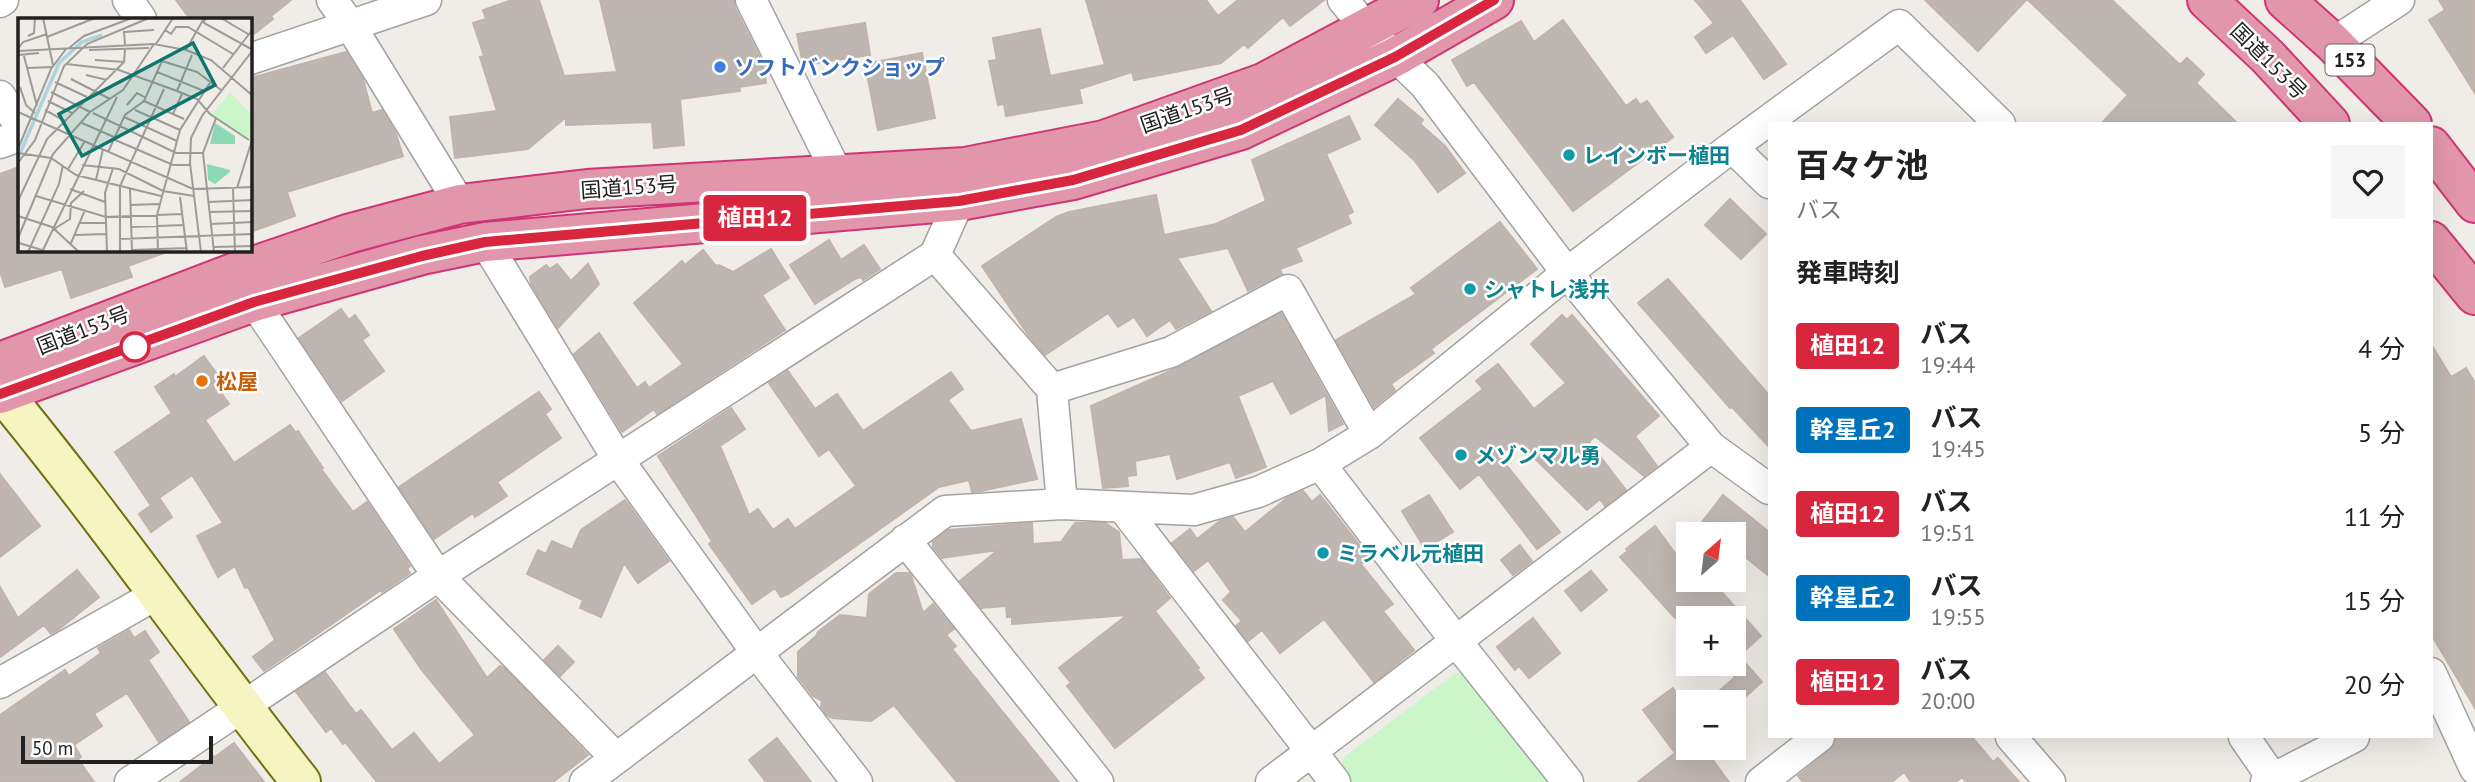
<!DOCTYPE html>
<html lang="ja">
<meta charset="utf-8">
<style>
body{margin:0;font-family:"PT Sans","Noto Sans JP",sans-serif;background:#f6f6f6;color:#222;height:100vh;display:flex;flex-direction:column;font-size:26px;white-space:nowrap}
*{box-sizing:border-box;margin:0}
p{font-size:23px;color:#767676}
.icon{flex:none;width:38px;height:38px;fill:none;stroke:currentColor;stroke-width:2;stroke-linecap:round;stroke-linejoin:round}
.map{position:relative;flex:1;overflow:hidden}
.side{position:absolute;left:1768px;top:122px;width:665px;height:616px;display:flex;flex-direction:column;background:#fff;border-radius:0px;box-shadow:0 7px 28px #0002}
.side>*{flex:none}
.badge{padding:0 14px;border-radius:5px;font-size:24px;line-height:46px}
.needle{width:46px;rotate:28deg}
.fabs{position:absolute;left:1676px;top:522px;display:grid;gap:14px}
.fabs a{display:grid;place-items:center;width:70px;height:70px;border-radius:0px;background:#fff;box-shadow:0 7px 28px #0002;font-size:35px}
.scale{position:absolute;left:21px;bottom:18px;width:192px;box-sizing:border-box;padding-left:7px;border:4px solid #212121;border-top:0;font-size:19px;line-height:24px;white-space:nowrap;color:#212121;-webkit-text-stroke:5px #fff;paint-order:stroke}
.map>.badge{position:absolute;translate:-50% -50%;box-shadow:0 0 0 4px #fff}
h2{padding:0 28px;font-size:26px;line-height:63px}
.round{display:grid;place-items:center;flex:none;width:74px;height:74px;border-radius:0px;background:#f6f6f6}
.overview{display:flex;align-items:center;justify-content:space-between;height:119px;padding:0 28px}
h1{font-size:33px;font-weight:700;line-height:52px}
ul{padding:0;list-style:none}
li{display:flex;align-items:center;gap:21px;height:84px;padding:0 28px}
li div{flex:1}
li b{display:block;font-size:26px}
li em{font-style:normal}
li .badge{min-width:77px;font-weight:700;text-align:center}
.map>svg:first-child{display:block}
.park{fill:#caf6c9}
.building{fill:#beb6b1;stroke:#c1b3ab;stroke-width:2}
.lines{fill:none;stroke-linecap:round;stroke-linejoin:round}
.street-casing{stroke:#a2a2a2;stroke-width:33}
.secondary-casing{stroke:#70720d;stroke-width:42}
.highway-casing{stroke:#cf3477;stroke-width:42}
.street{stroke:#fff;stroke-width:30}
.secondary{stroke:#f6f4c1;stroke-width:38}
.highway{stroke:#e296ab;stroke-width:38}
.line-casing{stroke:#fff;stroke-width:16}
.line{stroke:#d7263d;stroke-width:10}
.shop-dot{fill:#3f7fe0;stroke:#fff;stroke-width:2.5}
.culture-dot{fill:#0f9aa8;stroke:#fff;stroke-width:2.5}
.stop-dot{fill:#fff;stroke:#d7263d;stroke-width:3.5}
.food-dot{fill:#e8710a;stroke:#fff;stroke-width:2.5}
.labels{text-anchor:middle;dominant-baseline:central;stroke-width:5;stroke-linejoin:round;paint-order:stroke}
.shield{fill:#fff;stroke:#646464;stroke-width:2}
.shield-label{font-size:19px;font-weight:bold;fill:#212121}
.street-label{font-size:21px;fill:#212121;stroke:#fff}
.shop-label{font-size:21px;font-weight:bold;fill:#366cbe;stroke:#fff;text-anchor:start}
.culture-label{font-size:21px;font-weight:bold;fill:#0d838f;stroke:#fff;text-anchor:start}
.food-label{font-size:21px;font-weight:bold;fill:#c56008;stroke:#fff;text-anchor:start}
.inset-river{fill:none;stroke:#acd4db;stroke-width:3.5}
.inset-road{fill:none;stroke:#9d9b98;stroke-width:2}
.view{fill:#0f766e;fill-opacity:0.15;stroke:#0f766e;stroke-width:3.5}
.inset-edge{fill:none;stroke:#212121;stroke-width:3.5}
</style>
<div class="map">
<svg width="2475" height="782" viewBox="0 0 2475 782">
<rect width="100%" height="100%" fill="#f0ede8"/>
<path class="park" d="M1455 673 1467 674 1550 782H1350L1341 770 1344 757Z"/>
<path class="building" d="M176 0H291L271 16 273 19 250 37V19H190Z
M512 0H539L564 76 617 72 600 0H734L735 8 763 64 766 83 739 87 740 91 680 99 684 145 654 148 652 122 566 125V117L528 149 455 158 450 117 497 111 480 57 484 56 473 23 486 19 483 10Z
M1086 0H1206L1218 16 1238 0H1324L1290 26 1283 17 1248 48 1244 44 1221 63 1134 80 1132 72 1079 89 1082 103 1006 116 1004 104 998 105 989 61 997 60 993 38 1040 29 1050 76 1105 65Z
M1695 0H1740L1786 64 1764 79 1733 35 1706 53 1695 37 1714 23Z
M1925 0H2026L1978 51Z
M2028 0H2112L2180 65 2187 58 2204 74 2196 83 2238 124H2101L2128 95Z
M2439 0H2475V93L2429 20 2445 10Z
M1563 20 1626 106 1636 99 1640 105 1647 101 1673 137 1573 211 1474 82 1467 86 1452 60 1521 21 1534 42Z
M865 23 870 55 803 65 797 34Z
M346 52 363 79 372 113 382 110 396 134 403 156 287 192 295 216 250 232V78Z
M922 53 935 118 878 130 865 64Z
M1398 99 1423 120 1420 124 1445 146 1465 173 1438 192 1414 160 1375 125Z
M1349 116 1360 139 1326 154 1353 212 1347 215 1351 223 1296 248 1302 261 1280 269 1282 274 1248 291 1228 248 1177 258 1211 311 1176 329 1170 320 1147 336 1134 317 1118 327 1108 313 1045 355 1029 336 982 266 1056 217 1069 212 1156 195 1164 235 1216 224 1266 201 1252 160Z
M19 167V250H164V253L128 266 132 277 71 298 62 269 5 287 0 271V174Z
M1730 199 1766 234 1741 259 1705 225Z
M1500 222 1537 269 1431 349 1434 353 1391 384 1395 390 1374 407 1336 340 1416 294 1411 288Z
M829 240 841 260 864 245 880 269 863 280 861 277 855 279 815 304 790 265Z
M771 249 789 278 762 295 785 330 657 414 654 409 622 432 574 354 599 333 637 388 645 382 649 388 683 364 634 303 682 261 685 265 703 250 716 266 719 265 733 272Z
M557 264 571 281 588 264 599 284 558 328 531 284 530 277 546 265 550 269Z
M1668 279 1769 395V447L1732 407 1730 408 1638 303Z
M341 309 349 320 355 315 369 335 362 340 384 371 342 401 299 338Z
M1281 313 1343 424 1329 431 1326 395 1291 414 1273 381 1238 396 1266 467 1236 478 1230 462 1177 479 1170 454 1135 461 1136 475 1127 476 1128 486 1103 488 1091 406 1179 367Z
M1562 315 1567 320 1572 315 1659 416 1635 436 1657 466 1644 476 1595 436 1589 442 1626 490 1605 506 1600 499 1587 510 1517 441 1499 456 1560 532 1537 549 1479 474 1460 489 1420 438 1483 389 1476 381 1498 364 1534 409 1566 383 1531 344Z
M2431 344 2451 377 2466 368 2475 383V708L2431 634Z
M204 356 226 387 220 391 229 404 205 420 234 463 290 425 296 433 298 431 323 468 321 469 353 512 367 502 410 566 407 569 410 573 382 592 381 590 264 671 253 657 275 640 248 587 245 588 235 566 218 577 197 536 223 523 192 475 150 504 115 452 172 413 155 387 174 374 175 377Z
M788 371 815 409 837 394 863 431 951 372 963 389 948 400 971 431 1021 419 1037 479 981 491 972 492 969 480 939 487 788 594 781 597 775 588 752 604 709 544 712 541 658 456 731 408 745 429 720 446 749 515 758 509 773 530 788 519 795 529 856 486 829 449 819 456 769 383Z
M539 392 551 409 545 414 561 438 497 482 507 496 475 517 473 513 434 539 399 487Z
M0 474 40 526 0 557Z
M1303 491 1312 502 1320 495 1369 557 1361 564 1393 604 1383 611 1414 650 1374 682 1324 619 1280 653 1262 630 1248 641 1236 626 1242 621 1223 600 1231 592 1208 560 1194 571 1172 543 1190 529 1197 539 1220 521 1233 517 1245 532 1287 498Z
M1429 495 1453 532 1425 549 1402 511Z
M1723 495 1769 532V576L1734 548V534H1716L1702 522Z
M160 499 172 517 151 532 139 514Z
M625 500 669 561 638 583 624 563 601 617 580 608 583 600 527 574 538 550 546 554 552 541 572 550 581 530Z
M1032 523 1033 544 1061 542 1075 523H1105L1119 532 1122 560 1141 559 1170 598 1155 611 1199 668 1197 669 1204 678 1115 748 1067 686 1071 683 1059 668 1127 615 1012 624V617H1007L1006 606 981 608 960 581 998 550 942 558 933 547V542L948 530Z
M1655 526 1689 572V579H1710L1761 636 1739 656 1762 682 1734 707V702H1727L1718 692 1734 678V618H1675L1620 557 1628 551 1626 549Z
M1520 545 1532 561 1513 575 1501 560Z
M77 570 99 597 58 630 51 634 44 625 0 657V587L18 618Z
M1591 571 1607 590 1581 611 1565 591Z
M896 573H909L911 575 923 613 933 604 954 629 946 635 956 646 952 649 1059 782H957L894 705 871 721 832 718 827 715 821 707 822 701 813 696 798 677V652L816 636 818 632 840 615 867 618 869 594Z
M436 600 487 678 500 666 504 668 588 755 553 782H377L345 742 343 744 331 728 326 732 296 692 325 672 356 714 361 710 392 750 414 733 439 764 475 735 421 669 394 629Z
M1533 618 1560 653 1529 678 1519 666 1515 670 1497 647Z
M129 630 134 638 145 631 159 652 148 660 189 722 159 742 127 693 94 714 102 726 74 745 81 757 78 759 94 782H0V715L65 670 69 676 101 653 98 648Z
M558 646 574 662 560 676 544 660Z
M1673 688 1689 710V747H1703L1729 782H1638L1675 753 1643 710Z
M1836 737H1972L1993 762 1998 758 2019 782H1966L1962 777 1956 782H1911L1904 772 1892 782H1803L1798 776 1830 750 1835 744Z
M777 738 811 782H766L749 760Z
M234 743 264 782H180L214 756 215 757Z"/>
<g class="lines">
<defs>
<path id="street" d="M128 0 141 19
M332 0 350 25 460 204
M751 0 838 175
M1343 0 1367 29 1425 85 1567 273 1711 447 1769 489
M0 2 3 0
M2333 43 2399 0
M250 59 426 0
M0 96 19 124
M0 143 19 136
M1769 183 1732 147 1899 25 2000 124
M485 242 619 461 757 653 857 782
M935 255 1052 389 1062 504
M254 302 438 576 616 758
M1052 389 1171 352 1288 290 1369 434
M1320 464 1456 641 1568 782
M1124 509 1335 782
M905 540 1098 782
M2431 673 2475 769
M0 683 159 593
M2011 737 2050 782
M2244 737 2273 779
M130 782 438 576 935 255 959 201
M585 782 945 511 1062 504 1194 510 1258 492 1320 464 1369 434 1567 273 1732 147
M1271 782 1711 447
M1761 782 1819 737
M2266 782 2354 737"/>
<path id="secondary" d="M0 390C105 517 199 653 301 782"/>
<path id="highway" d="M2207 0 2267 56 2330 124
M2285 0 2333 43 2412 124
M2431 146 2475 203
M2431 241 2475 295
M0 362 233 273 351 233 460 204 587 189 965 167 1104 140 1263 83 1419 0
M0 394 254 302 422 255 485 242 959 201 1073 180 1241 130 1395 57 1494 0"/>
</defs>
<use href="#street" class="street-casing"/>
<use href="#secondary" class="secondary-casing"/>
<use href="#highway" class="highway-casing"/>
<use href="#street" class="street"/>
<use href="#secondary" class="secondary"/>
<use href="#highway" class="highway"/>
</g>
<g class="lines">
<defs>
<path id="line" d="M0 394 254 302 422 256 485 242 959 201 1073 180 1241 130 1395 57 1494 0"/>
</defs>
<use href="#line" class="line-casing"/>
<use href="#line" class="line"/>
</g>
<circle class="shop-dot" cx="720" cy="67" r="7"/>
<g class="culture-dot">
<circle cx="1569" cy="155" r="7"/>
<circle cx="1470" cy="289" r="7"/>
<circle cx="1461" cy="455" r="7"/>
<circle cx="1323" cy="553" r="7"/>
</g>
<circle class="stop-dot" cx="135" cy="347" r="14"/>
<circle class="food-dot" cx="202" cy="381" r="7"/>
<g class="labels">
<rect class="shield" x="2325.5" y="44.5" width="49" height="31" rx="5"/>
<g class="shield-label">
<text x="2350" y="60">153</text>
</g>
<g class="street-label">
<text transform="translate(2269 61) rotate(45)">国道153号</text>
<text transform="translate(1187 110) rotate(-19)">国道153号</text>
<text transform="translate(629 187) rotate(-4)">国道153号</text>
<text transform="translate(83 330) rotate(-21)">国道153号</text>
</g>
<g class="shop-label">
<text x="734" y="67">ソフトバンクショップ</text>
</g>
<g class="culture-label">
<text x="1583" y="155">レインボー植田</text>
<text x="1484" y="289">シャトレ浅井</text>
<text x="1475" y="455">メゾンマル勇</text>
<text x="1337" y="553">ミラベル元植田</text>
</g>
<g class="food-label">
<text x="216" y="381">松屋</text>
</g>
</g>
<g transform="translate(18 18)">
<rect width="234" height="234" fill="#f0ede8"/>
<path d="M212 74 234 97 231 121 194 96Z" fill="#caf6c9"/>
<path d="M197 105 217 118V126H192ZM189 146 212 152V154L197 166 190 162Z" fill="#8cd9b5"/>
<path class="inset-river" d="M0 140 41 45 64 24 84 17"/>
<path class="inset-road" d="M25 0 35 47M187 0 186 5 235 32M203 0 230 16M147 12 153 16 158 9H170L215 36M10 18 16 15 17 0M29 19 77 0M138 26 155 0M107 27 106 14 136 12M51 30 66 18 114 0M0 31 5 24 29 16M71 32 131 30M168 32 185 2M0 33 136 26M0 37 21 35M6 38 19 88M77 42 106 44 107 32M48 46 101 52 159 73 179 81 192 96 231 122M9 50 34 49M205 50 235 11M68 57 89 62M53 61 92 81M37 64 69 79M2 69 8 87 17 95M159 73 174 37M186 73 139 54 144 43 179 54 203 72M33 74 72 94M30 83 54 95M126 83 166 101M109 87 119 75 128 80M27 92 47 103M117 92 162 112M0 94 175 171 235 169M75 95 158 135H185M155 96 164 76M106 99 159 123M64 105 96 119M95 121 155 147H172M0 131 33 51 48 31M90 134 107 97 126 83 139 54M0 135 33 140 58 157 143 178M0 145 17 122 46 48 69 26 131 0M64 147 101 151 145 173 176 178M50 151 67 123M78 162 85 131M215 170 217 234M219 170 235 119M52 171 87 184M112 171 114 234M18 178 88 199 164 196M162 179 169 234M0 183 29 121 106 44M190 184 235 182M113 187 141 186M191 194 235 193M0 198 34 209 61 234M62 205H88M193 206 235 204M113 209 166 207M36 211 52 201 53 185 66 173M57 217 88 216M0 220 35 136 72 94 105 72 136 26 168 32 193 42 235 78M101 221 235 216M1 225 24 232M53 225 67 192M196 229 235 228M114 232 169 230M10 234 41 166 45 147M24 234 99 79M89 234 87 175 95 150M102 234V168L146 71M140 234 139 197 162 112 193 63M183 234 172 145 173 120 184 98 235 32M196 234 185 135 198 100"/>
<path class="view" d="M175 25 197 67 64 138 41 96Z"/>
<rect width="234" height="234" class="inset-edge"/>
</g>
</svg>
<div class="fabs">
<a><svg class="needle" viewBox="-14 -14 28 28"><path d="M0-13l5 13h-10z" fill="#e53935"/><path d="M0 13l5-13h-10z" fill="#767676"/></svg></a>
<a>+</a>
<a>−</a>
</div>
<div class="scale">50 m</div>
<b class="badge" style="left:755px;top:218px;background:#d7263d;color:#fff">植田12</b>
<section class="side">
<div class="overview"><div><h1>百々ケ池</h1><p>バス</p></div><a class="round"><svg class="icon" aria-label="heart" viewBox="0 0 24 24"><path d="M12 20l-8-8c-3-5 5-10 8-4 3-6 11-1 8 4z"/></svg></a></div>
<h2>発車時刻</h2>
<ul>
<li><span class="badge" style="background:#d7263d;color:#fff">植田12</span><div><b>バス</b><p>19:44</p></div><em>4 分</em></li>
<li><span class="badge" style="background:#0072bc;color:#fff">幹星丘2</span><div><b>バス</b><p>19:45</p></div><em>5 分</em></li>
<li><span class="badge" style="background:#d7263d;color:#fff">植田12</span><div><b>バス</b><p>19:51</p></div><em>11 分</em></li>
<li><span class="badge" style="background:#0072bc;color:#fff">幹星丘2</span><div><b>バス</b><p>19:55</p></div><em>15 分</em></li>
<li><span class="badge" style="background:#d7263d;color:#fff">植田12</span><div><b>バス</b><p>20:00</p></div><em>20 分</em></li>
</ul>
</section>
</div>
